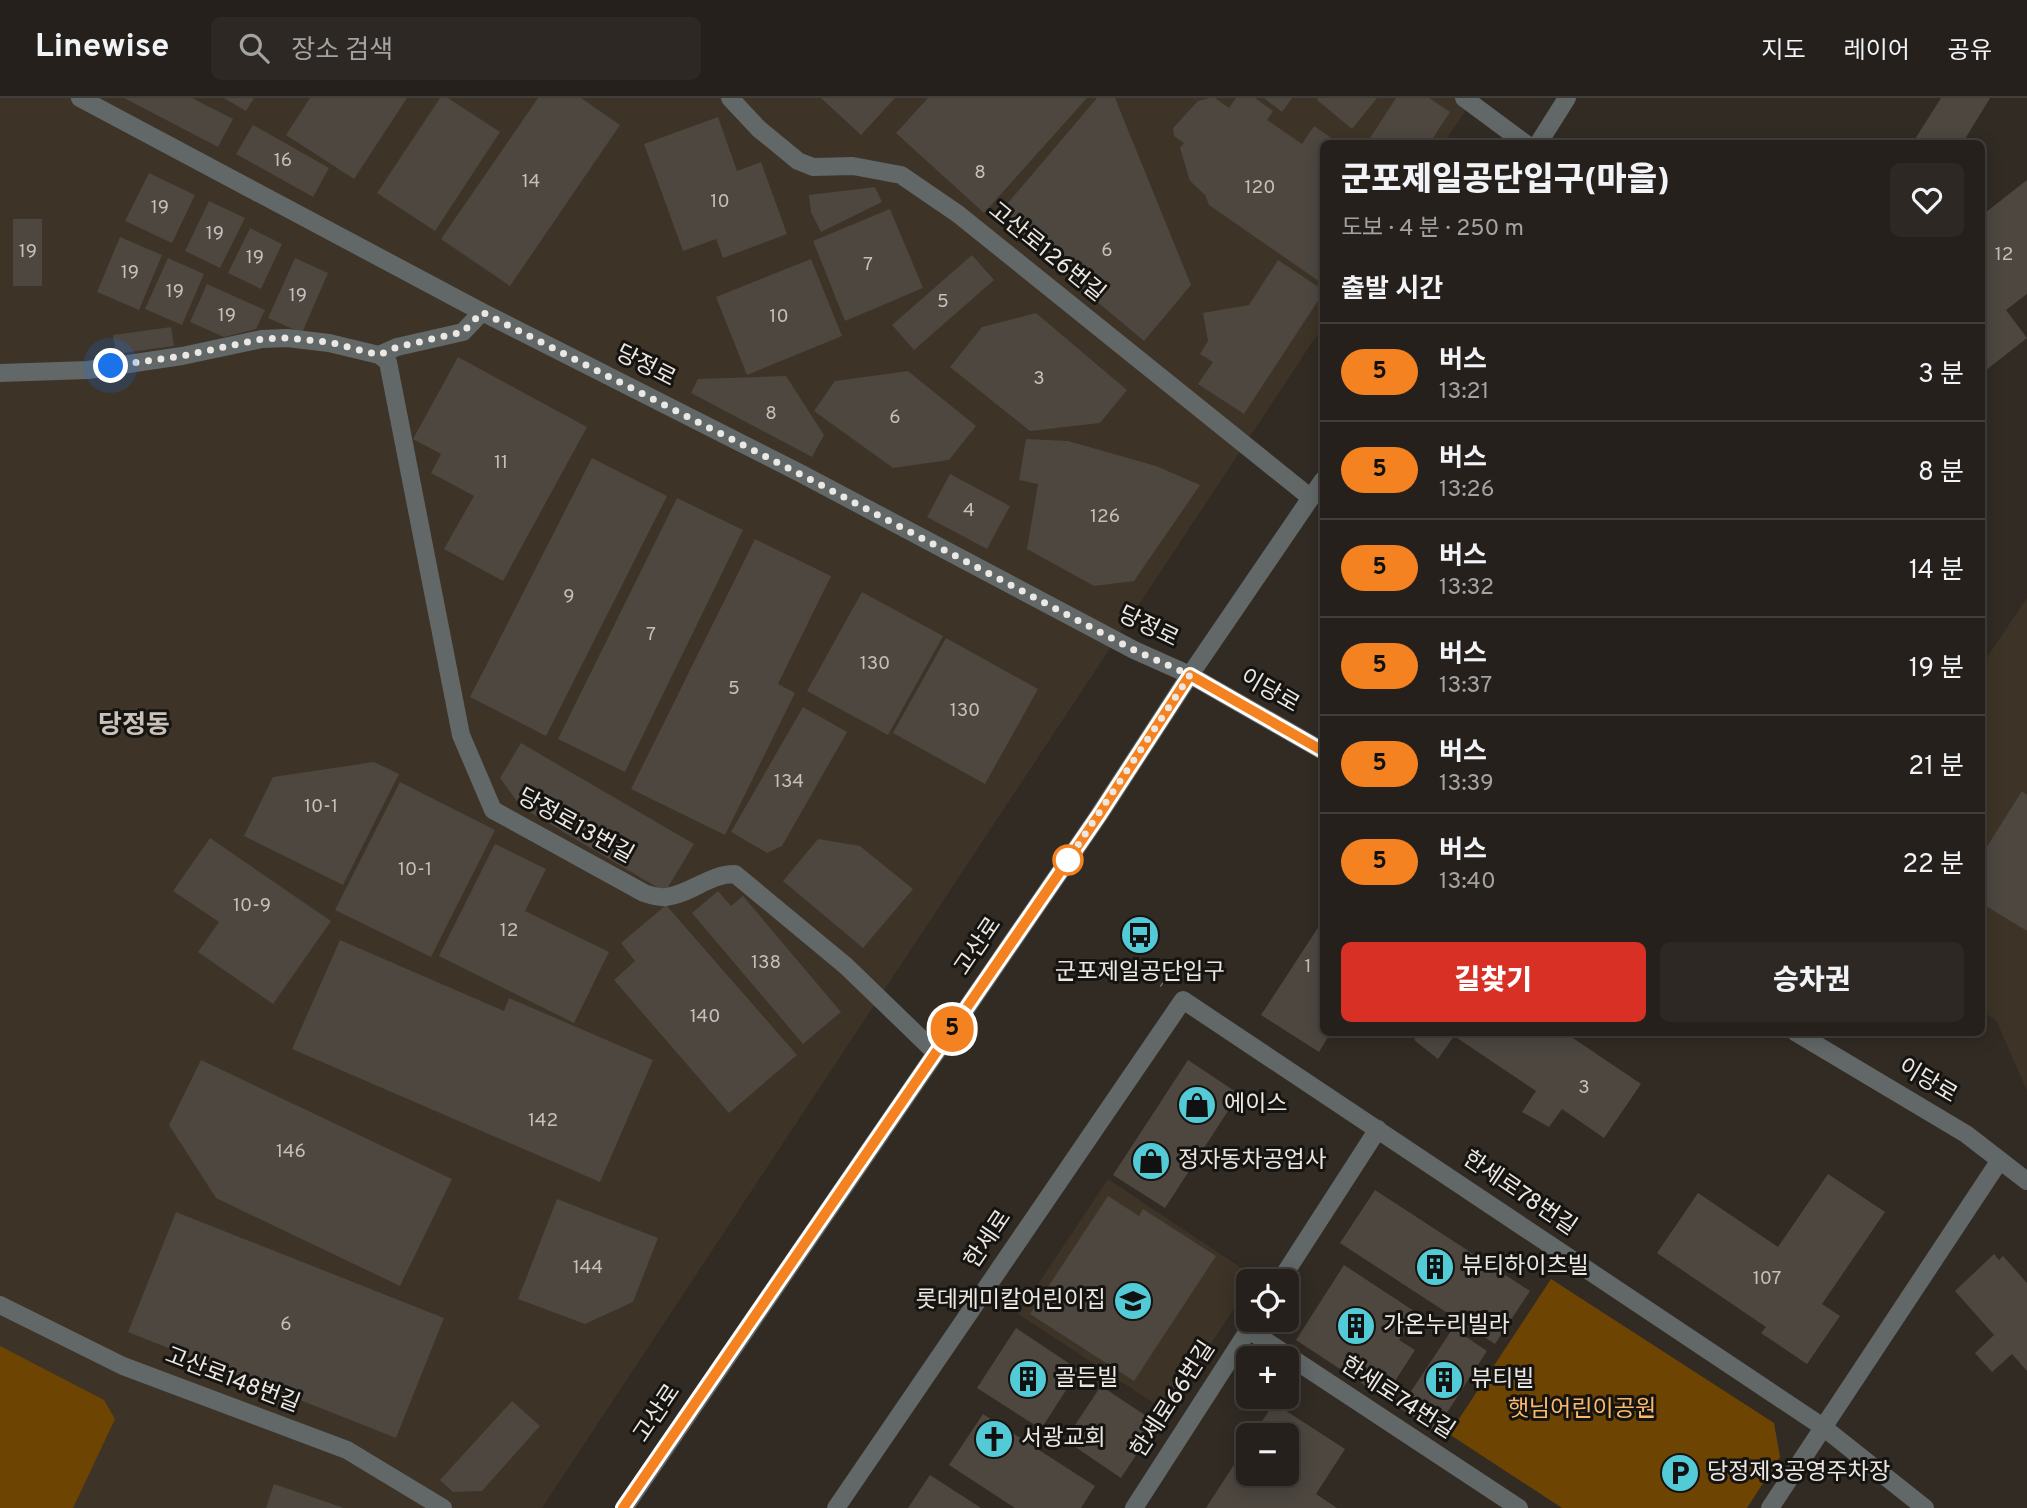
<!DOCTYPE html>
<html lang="ko">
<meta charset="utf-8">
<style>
body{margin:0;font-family:Overpass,"Noto Sans KR",sans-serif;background:#2d2824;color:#f1f3f6;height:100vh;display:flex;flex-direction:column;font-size:26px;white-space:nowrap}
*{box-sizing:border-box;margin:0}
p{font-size:23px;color:#a3a3a3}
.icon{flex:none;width:38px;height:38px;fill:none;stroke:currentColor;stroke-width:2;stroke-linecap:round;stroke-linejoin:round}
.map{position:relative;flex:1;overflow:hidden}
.sheet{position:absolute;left:1320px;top:42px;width:665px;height:896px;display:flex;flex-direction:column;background:#25201b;border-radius:10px;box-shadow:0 4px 18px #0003,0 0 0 2px #423e3a}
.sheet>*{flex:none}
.badge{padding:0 14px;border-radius:23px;font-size:24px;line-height:46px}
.tools{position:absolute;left:1236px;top:1171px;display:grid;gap:14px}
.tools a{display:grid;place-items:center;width:63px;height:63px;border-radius:10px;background:#25201b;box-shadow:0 4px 18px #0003,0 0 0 2px #423e3a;font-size:35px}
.you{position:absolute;width:35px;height:35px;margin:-18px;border:5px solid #fff;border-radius:50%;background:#1a73e8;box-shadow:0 0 0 10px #1a73e833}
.map>.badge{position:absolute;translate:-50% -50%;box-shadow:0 0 0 4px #fff}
h2{padding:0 21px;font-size:26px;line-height:63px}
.round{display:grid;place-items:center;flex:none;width:74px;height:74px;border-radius:10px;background:#2d2824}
.headline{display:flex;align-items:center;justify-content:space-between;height:119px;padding:0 21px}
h1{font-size:33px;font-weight:800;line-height:52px}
.button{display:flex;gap:14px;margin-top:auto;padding:14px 21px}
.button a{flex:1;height:80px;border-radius:10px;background:#d93025;color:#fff;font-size:28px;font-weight:800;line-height:80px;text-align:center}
.button a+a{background:#2d2824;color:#f1f3f6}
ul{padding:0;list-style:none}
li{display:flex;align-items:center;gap:21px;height:98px;padding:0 21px;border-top:2px solid #423e3a}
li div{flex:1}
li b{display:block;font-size:26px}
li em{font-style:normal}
li .badge{min-width:77px;font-weight:700;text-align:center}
header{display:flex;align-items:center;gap:42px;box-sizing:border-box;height:98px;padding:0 35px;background:#25201b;border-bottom:2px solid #423e3a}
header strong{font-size:33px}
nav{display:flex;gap:38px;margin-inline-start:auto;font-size:24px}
.search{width:490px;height:63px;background:#2d2824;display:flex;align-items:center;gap:18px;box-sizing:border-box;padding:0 24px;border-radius:10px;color:#a3a3a3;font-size:26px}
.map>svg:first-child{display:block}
.built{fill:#3d3327}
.green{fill:#6e4403}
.building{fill:#4d4740}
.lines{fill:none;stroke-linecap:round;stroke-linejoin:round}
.path{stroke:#85807a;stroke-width:4.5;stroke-dasharray:3.5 5;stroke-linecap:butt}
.minor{stroke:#626767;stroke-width:18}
.line-casing{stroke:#fff;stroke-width:16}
.line{stroke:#f58220;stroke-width:10}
.walk{stroke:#ebe7e3;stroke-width:7;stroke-dasharray:0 12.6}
.stop-dot{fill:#fff;stroke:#f58220;stroke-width:3.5}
.labels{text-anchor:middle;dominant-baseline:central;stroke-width:6;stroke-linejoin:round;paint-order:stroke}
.number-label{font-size:19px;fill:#c4bfba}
.street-label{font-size:23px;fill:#ebe7e3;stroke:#161411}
.poi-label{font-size:23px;fill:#ebe7e3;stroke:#161411;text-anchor:start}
.park-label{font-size:23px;fill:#fbba6b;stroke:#161411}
.quarter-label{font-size:26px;font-weight:bold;fill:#cac2ba;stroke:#161411}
</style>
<header>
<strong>Linewise</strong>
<div class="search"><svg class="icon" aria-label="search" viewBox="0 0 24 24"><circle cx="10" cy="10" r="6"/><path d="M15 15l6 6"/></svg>장소 검색</div>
<nav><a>지도</a><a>레이어</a><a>공유</a></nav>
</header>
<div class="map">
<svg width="2027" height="1410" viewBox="0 0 2027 1410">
<rect width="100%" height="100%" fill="#312b24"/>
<path class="built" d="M0 0H1474L1444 45 1323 46V228L542 1410H0Z
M2027 500V993L1996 922 1981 913V568Z
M1108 1081 1255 1179 1253 1183H1248V1190L1166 1313 1018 1216Z"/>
<path class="green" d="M1551 1181 1774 1325 1780 1359 1747 1410H1562L1449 1336Z
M0 1248 104 1302 115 1321 73 1410H0Z"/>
<path class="building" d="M124 0H192L233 21 218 49Z
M224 0H254L246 13Z
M310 0H407L354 81 286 37Z
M440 0H448L500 34 435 133 377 95Z
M538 0H581L620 27 510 188 441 141Z
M821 0H895L861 37Z
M928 0H1087L984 115 896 35Z
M1097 0H1115L1191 187 1144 243 996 119Z
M1209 0H1215L1229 10 1236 0H1255L1273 13 1267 22 1302 46 1314 28 1340 46H1323V186L1209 107 1205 97 1190 83 1180 50 1184 45 1174 38 1173 30 1198 3Z
M1264 0H1292L1282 14Z
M1318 0H1377L1352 31 1317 2Z
M1396 0H1429L1450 14 1429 46H1366Z
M1941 0H1990L1962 46H1922L1915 41Z
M718 19 737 73 761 64 787 136 723 160 716 141 683 153 644 46Z
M253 27 329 70 313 99 236 56Z
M149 75 195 97 172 145 125 123Z
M2027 82V196L2006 212 2027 240 1981 276V118Z
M875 89 882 104 821 134 811 114 809 97Z
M209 103 245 120 220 170 185 153Z
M890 111 923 190 845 223 813 143Z
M13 121H42V188H13Z
M250 130 282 146 261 191 228 175Z
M120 139 162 157 139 212 97 194Z
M972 157 994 182 914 252 892 227Z
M168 160 204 176 182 227 145 211Z
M295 160 328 175 302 235 268 220Z
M811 161 842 238 747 277 716 199Z
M1278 162 1323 192V195L1244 316 1198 286 1213 264 1200 256 1208 243 1203 215 1249 207Z
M207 186 265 212 256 231 224 239 190 224Z
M1036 215 1127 292 1100 325 1030 333 950 269 982 229Z
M171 229 174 248 116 256 113 237Z
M458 259 587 329 503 483 444 451 474 398 431 375 441 356 413 341Z
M908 273 976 328 949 362 893 370 814 313 835 283Z
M786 278 824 337 812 359 691 295 698 281Z
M1026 341 1068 343 1156 368 1200 387 1134 483 1094 488 1027 451 1038 386 1019 382Z
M592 360 667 398 546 638 470 599Z
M950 376 1010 408 987 451 927 419Z
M677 400 743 432 625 674 558 641Z
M755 441 831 478 778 586 795 595 725 737 631 691Z
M862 494 943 538 888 637 807 593Z
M946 540 1038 591 985 686 893 635Z
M803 609 847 634 782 748 767 755 731 734Z
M521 645 694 746 665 794 521 709 500 680Z
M374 664 399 676 343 787 244 738 273 679Z
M400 684 495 732 431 859 335 812Z
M2022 693 2027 697V833L1981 805V758Z
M210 740 331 823 273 906 198 854 219 824 173 793Z
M818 741 860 748 913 791 863 850 783 783Z
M495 746 546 771 525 813 609 854 574 925 439 858Z
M718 793 731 808 743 798 841 914 803 946 692 815Z
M666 807 797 957 729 1015 614 882 635 863 621 845Z
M1323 822V934H1331L1319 954 1261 917Z
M340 842 504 913 509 900 653 962 600 1084 292 951Z
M1419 934H1564L1641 986 1604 1040 1562 1011 1549 1029 1522 1014 1536 993 1454 938 1438 961 1414 942Z
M201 962 452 1081 400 1188 216 1100 169 1027Z
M1188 962 1239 996 1165 1110 1113 1077Z
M1828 1076 1885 1114 1822 1206 1840 1218 1807 1266 1761 1235 1766 1229 1657 1155 1698 1095 1778 1149Z
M1375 1092 1530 1193 1495 1246 1340 1145Z
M1108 1098 1139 1118 1143 1111 1216 1158 1134 1283 1030 1216Z
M557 1101 658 1140 633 1204 585 1226 518 1201Z
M176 1114 444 1220 396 1340 128 1234Z
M1994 1156 1999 1162 2003 1158 2027 1185V1273L2012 1256 1992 1274 1975 1255 1994 1237 1955 1193Z
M1344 1167 1417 1215 1399 1242 1415 1252 1384 1300 1296 1242Z
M1016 1230 1079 1272 1041 1331 977 1290Z
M1453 1230 1487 1253 1435 1333 1400 1310Z
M1101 1288 1157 1325 1121 1380 1065 1342Z
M512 1303 540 1328 482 1393 453 1394 440 1382Z
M1274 1305 1345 1351 1316 1396 1337 1410H1206L1248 1345V1376H1286V1337H1253Z
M983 1316 1095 1388 1081 1410H1015L949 1367Z
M930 1377 981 1410H908Z
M274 1386 344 1410H266Z"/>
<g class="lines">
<path class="path" d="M1140 872 1162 887"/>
<path class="minor" d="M80 0 482 214 800 375 1134 552 1190 577 1323 653
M730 0 759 31 798 63 813 69 853 68 901 77 958 116 1311 400
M1464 0 1526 46
M1538 46 1567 0
M482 214 463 234 397 249 379 257 388 264 461 637 493 712 644 795C650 797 659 800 666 799 691 796 709 776 735 776L846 868 936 955
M0 275 88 272 182 258 262 241 287 240 329 245 379 257
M1795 934 1966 1036 2027 1083
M1280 1183 1378 1031
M0 1207 123 1268 347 1352 443 1410
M1249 1232 1519 1410
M624 1410 1099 717 1190 577 1323 382
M836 1410 1183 902 1823 1329 1925 1410
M1134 1410 1255 1222
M1770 1410 2000 1062"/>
</g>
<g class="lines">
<defs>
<path id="line" d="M623 1410 1099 717 1190 577 1323 653"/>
</defs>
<use href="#line" class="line-casing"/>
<use href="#line" class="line"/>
<path class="walk" d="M111 268 182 258 262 241 287 240 329 244 379 257 397 249 463 234 482 214 800 376 1134 552 1190 577 1068 762"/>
</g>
<defs>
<symbol id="bus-disc" viewBox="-11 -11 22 22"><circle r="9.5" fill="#52cbd7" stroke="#161411"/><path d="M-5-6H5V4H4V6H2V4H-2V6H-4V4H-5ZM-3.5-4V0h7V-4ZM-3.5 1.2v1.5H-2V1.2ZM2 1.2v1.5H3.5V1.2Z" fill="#111"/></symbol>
<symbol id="shop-disc" viewBox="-11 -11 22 22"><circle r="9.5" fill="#52cbd7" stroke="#161411"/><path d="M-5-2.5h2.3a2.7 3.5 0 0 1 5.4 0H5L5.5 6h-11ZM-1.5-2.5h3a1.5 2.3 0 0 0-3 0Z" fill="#111"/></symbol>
<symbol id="building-disc" viewBox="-11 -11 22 22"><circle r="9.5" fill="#52cbd7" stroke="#161411"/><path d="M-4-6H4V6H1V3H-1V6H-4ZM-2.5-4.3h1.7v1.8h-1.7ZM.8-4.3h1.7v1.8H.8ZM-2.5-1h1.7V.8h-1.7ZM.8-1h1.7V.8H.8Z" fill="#111"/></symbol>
<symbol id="school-disc" viewBox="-11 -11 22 22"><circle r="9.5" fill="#52cbd7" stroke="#161411"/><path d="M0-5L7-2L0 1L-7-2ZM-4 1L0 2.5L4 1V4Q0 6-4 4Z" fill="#111"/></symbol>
<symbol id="church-disc" viewBox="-11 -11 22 22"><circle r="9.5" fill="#52cbd7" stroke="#161411"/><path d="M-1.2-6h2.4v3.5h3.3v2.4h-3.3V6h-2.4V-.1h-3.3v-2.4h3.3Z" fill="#111"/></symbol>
<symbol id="parking-disc" viewBox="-11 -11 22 22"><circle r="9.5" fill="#52cbd7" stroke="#161411"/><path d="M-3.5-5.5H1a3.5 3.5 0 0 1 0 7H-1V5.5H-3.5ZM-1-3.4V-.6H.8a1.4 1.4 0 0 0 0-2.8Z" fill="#111"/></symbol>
</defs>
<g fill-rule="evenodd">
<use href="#bus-disc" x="1118" y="815" width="44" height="44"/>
<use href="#shop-disc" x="1175" y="985" width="44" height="44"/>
<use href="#shop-disc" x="1129" y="1041" width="44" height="44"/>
<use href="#building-disc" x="1413" y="1147" width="44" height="44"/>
<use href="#school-disc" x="1111" y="1181" width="44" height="44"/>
<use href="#building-disc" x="1334" y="1206" width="44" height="44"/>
<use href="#building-disc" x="1006" y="1259" width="44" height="44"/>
<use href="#building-disc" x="1422" y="1260" width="44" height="44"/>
<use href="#church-disc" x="972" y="1319" width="44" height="44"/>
<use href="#parking-disc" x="1658" y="1353" width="44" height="44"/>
</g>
<circle class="stop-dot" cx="1068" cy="762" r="14"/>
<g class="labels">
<g class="number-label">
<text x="283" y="63">16</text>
<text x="980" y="75">8</text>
<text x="531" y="84">14</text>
<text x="1260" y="90">120</text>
<text x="720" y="104">10</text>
<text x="160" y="110">19</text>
<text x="215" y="136">19</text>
<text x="1107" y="153">6</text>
<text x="28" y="154">19</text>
<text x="2004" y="157">12</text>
<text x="255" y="160">19</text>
<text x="868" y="167">7</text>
<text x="130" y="175">19</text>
<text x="175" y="194">19</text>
<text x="298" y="198">19</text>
<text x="943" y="204">5</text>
<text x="227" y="218">19</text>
<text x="779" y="219">10</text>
<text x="1039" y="281">3</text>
<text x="771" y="316">8</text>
<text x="895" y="320">6</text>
<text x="501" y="365">11</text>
<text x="969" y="413">4</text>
<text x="1105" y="419">126</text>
<text x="569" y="499">9</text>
<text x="651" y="537">7</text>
<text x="875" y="566">130</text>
<text x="734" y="591">5</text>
<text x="965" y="613">130</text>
<text x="789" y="684">134</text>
<text x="321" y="709">10-1</text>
<text x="415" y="772">10-1</text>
<text x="252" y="808">10-9</text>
<text x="509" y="833">12</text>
<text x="766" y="865">138</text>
<text x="1308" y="869">1</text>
<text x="705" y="919">140</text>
<text x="1584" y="990">3</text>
<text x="543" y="1023">142</text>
<text x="291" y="1054">146</text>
<text x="588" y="1170">144</text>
<text x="1767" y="1181">107</text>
<text x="286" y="1227">6</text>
</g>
<g class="street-label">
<text transform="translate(1046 155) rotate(39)">고산로126번길</text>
<text transform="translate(645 269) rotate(27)">당정로</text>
<text transform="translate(1148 530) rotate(26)">당정로</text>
<text transform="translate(1269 594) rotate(30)">이당로</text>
<text transform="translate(575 729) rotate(29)">당정로13번길</text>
<text transform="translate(979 849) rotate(-56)">고산로</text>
<text transform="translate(1927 984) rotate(31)">이당로</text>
<text transform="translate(1519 1096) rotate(34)">한세로78번길</text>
<text transform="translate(989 1142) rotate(-56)">한세로</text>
<text transform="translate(232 1283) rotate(21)">고산로148번길</text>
<text transform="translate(1397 1301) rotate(33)">한세로74번길</text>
<text transform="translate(1174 1302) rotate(-57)">한세로66번길</text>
<text transform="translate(658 1316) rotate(-56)">고산로</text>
</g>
<g class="poi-label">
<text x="1140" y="875" text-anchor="middle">군포제일공단입구</text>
<text x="1224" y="1007">에이스</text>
<text x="1178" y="1063">정자동차공업사</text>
<text x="1462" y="1169">뷰티하이츠빌</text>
<text x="1106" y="1203" text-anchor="end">롯데케미칼어린이집</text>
<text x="1383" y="1228">가온누리빌라</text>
<text x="1055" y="1281">골든빌</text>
<text x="1471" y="1282">뷰티빌</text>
<text x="1021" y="1341">서광교회</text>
<text x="1707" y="1375">당정제3공영주차장</text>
</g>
<g class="park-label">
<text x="1582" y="1312">햇님어린이공원</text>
</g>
<g class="quarter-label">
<text x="134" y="628">당정동</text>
</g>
</g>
</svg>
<div class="tools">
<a><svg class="icon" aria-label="locate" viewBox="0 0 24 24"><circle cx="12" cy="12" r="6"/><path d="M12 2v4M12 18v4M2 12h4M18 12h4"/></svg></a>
<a>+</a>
<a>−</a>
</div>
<div class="you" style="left:111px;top:268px"></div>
<b class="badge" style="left:952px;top:931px;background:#f58220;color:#111">5</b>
<section class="sheet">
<div class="headline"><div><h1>군포제일공단입구(마을)</h1><p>도보 · 4 분 · 250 m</p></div><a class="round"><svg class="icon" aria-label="heart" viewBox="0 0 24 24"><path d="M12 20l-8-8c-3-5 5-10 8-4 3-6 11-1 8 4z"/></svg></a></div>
<h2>출발 시간</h2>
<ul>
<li><span class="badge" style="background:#f58220;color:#111">5</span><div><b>버스</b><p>13:21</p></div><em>3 분</em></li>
<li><span class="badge" style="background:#f58220;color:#111">5</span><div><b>버스</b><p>13:26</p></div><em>8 분</em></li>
<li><span class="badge" style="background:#f58220;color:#111">5</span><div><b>버스</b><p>13:32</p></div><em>14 분</em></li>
<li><span class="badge" style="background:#f58220;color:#111">5</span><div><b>버스</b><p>13:37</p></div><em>19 분</em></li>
<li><span class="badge" style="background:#f58220;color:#111">5</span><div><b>버스</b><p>13:39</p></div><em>21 분</em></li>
<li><span class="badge" style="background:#f58220;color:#111">5</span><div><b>버스</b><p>13:40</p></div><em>22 분</em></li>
</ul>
<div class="button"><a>길찾기</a><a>승차권</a></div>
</section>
</div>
